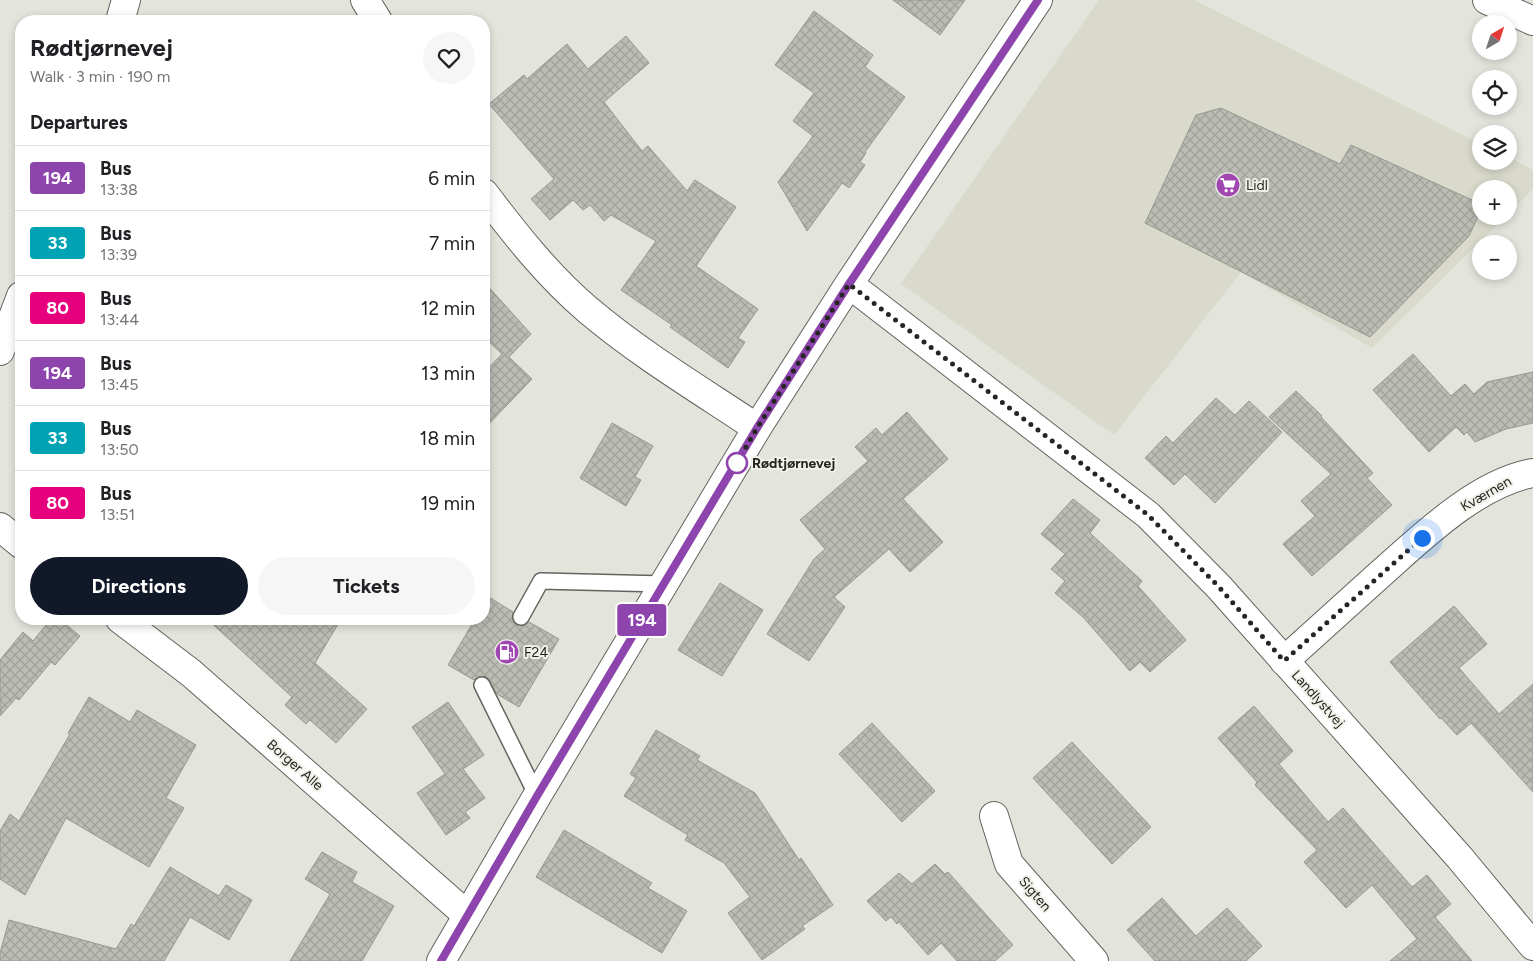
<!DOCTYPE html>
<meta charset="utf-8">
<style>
body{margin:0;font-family:Figtree,sans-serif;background:#f6f6f6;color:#202124;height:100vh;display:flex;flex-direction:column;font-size:19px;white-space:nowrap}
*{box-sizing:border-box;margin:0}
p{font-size:16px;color:#757577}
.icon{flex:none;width:28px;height:28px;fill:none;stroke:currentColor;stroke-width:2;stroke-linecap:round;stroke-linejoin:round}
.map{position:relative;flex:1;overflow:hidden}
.details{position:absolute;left:15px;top:15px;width:475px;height:610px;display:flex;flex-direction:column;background:#fff;border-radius:20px;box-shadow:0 2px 8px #0003}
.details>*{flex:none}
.badge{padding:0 10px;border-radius:4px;font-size:18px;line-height:32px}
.needle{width:32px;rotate:39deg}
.buttons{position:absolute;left:1472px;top:15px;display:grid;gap:10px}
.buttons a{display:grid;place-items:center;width:45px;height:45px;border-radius:50%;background:#fff;box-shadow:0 2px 8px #0003;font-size:25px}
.you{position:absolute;width:25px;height:25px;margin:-12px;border:4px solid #fff;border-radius:50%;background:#1a73e8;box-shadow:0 0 0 8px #1a73e833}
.map>.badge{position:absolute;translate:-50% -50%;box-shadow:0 0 0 2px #fff}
h2{padding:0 15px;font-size:19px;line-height:45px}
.round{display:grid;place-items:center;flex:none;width:52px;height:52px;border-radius:26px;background:#f6f6f6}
.headline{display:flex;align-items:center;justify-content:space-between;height:85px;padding:0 15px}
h1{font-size:24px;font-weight:700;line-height:38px}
.cta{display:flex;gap:10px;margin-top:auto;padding:10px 15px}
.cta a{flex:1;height:58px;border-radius:30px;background:#111827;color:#fff;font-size:20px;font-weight:700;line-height:58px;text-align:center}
.cta a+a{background:#f6f6f6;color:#202124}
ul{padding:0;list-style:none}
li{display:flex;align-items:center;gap:15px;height:65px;padding:0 15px;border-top:1px solid #e0e0e0}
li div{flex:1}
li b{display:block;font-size:19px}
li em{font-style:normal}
li .badge{min-width:55px;font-weight:700;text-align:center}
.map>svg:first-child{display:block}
.built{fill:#d9dacb}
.building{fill:url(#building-cross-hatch);stroke:#979890}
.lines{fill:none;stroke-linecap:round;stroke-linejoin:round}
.service-casing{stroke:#63645d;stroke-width:18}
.minor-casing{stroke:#63645d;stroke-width:30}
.tertiary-casing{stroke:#63645d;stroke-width:30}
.motorway-casing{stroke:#63645d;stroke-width:30}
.service{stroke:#fff;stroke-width:15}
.minor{stroke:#fff;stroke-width:28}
.tertiary{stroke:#fff;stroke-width:28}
.motorway{stroke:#fff;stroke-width:28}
.line-casing{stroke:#fff;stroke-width:11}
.line{stroke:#8e44ad;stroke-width:8}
.walk{stroke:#252522;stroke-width:5;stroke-dasharray:0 9}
.stop-dot{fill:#fff;stroke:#8e44ad;stroke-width:2.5}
.labels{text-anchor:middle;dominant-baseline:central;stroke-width:4;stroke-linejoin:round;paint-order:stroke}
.poi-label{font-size:14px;fill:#252522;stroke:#f1f1e9;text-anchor:start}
.stop-label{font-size:14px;font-weight:bold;fill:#252522;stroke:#f1f1e9;text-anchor:start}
.street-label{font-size:14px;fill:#252522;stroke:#f1f1e9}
</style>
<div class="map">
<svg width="1533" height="961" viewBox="0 0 1533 961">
<defs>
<pattern id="building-cross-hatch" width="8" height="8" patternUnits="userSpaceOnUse" patternTransform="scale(1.25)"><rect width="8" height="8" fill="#bbbcb4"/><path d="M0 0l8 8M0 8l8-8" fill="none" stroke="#a1a19a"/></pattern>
</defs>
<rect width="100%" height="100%" fill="#e3e4dc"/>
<path class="built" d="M1099 0H1194L1481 144V161H1509V157L1533 170V189L1509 213V189H1481V216H1506L1372 348 1241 272 1114 435 901 284Z"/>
<path class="building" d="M893 0H965L940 35Z
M814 11 873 55 865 67 905 97 865 152 866 153 860 162 865 165 849 188 842 183 807 231 778 182 813 136 793 121 814 93 775 65Z
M626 36 649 63 604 102 642 151 648 146 687 191 695 180 736 207 696 266 758 309 738 338 745 342 728 368 670 327 672 325 621 290 656 241 611 215 604 221 590 205 583 210 573 200 550 220 531 199 554 179 489 104 524 75 527 79 567 44 588 69Z
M1221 108 1340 164 1351 145 1481 204V210L1469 236 1370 337 1145 223 1196 115Z
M484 282 531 334 509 357 532 379 484 429V373L502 354 484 337Z
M1413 354 1451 396 1465 384 1474 394 1487 382 1533 372V423L1506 429 1475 442 1467 432 1464 435 1456 427 1429 452 1373 390Z
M1296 391 1322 416 1321 417 1373 473 1367 478 1392 505 1312 576 1283 544 1315 516 1301 501 1331 474 1269 417Z
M1216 398 1235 415 1249 401 1282 432 1215 503 1185 474 1174 485 1145 458 1166 436 1173 443Z
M907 412 948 459 903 499 943 542 910 572 889 549 834 597 845 607 809 661 767 634 814 559 825 549 800 520 868 461 855 447 876 428 882 435Z
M612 423 653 446 635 477 641 480 626 506 580 478Z
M1073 499 1100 520 1090 533 1142 581 1138 586 1186 640 1150 672 1140 662 1130 671 1083 617 1055 593 1065 581 1051 569 1065 554 1041 534Z
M720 583 763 610 722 676 678 650Z
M484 594 513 612 512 618 516 625 522 626 529 622 559 639 519 707 497 694 487 677 478 676 474 680 448 665 475 619H484Z
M1454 606 1487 644 1459 668 1499 714 1533 684V792L1471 723 1457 735 1441 718 1440 719 1390 662Z
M51 619H59L80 636 55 665 51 662 19 700 16 698 0 716V660L23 632 33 641Z
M207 619H341L315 663 367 709 336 743 310 720 306 724 285 705 292 697Z
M89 697 130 722 137 710 196 745 166 798 184 808 149 867 66 818 25 895 0 879V831L10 814 19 821 70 734 68 733Z
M448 702 484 755 463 769 485 798 465 812 470 818 446 835 417 793 445 774 412 727Z
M1254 706 1293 751 1279 764 1328 822 1343 808 1412 887 1427 875 1451 904 1435 917 1472 961H1390L1417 939 1372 885 1346 908 1304 862 1317 850 1255 785 1257 782 1218 738Z
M872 723 935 791 902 822 839 754Z
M656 730 700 756 697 760 755 793 799 860 801 858 833 905 802 926 805 929 762 960 728 913 750 897 724 863 685 840 688 835 624 796 636 778 630 774Z
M1072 742 1151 827 1112 864 1033 778Z
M564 830 652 883 648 888 687 911 662 953 536 877Z
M322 852 357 872 352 882 394 906 362 961H290L330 894 305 879Z
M935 864 945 874 948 872 1013 945 995 961H957L941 943 928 955 899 922 897 924 891 917 886 921 867 901 899 873 912 884Z
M170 867 219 896 226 885 252 900 229 940 190 917 164 961H0V953L9 920 116 949 131 924 134 926Z
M1162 898 1196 936 1227 908 1262 946 1246 961H1155L1127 930Z"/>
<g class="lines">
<defs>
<path id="service" d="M521 617 541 581 664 584
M482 685 537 796"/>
<path id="minor" d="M365 0 378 21
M120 21 126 0
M484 193C515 234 548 276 588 310 640 354 700 390 757 428
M0 351 21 296
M0 527 21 544
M120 619 191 673 467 915
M1284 661C1315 633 1346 605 1377 577 1419 540 1476 483 1533 473
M994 816 1009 864 1094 961"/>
<path id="tertiary" d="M849 284 1148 515 1219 587 1460 858 1533 946
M441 961 537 796 757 428 849 284 1038 0"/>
<path id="motorway" d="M1487 0 1533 21"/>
</defs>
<use href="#service" class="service-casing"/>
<use href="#minor" class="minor-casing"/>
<use href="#tertiary" class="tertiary-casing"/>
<use href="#motorway" class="motorway-casing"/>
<use href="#service" class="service"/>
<use href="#minor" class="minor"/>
<use href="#tertiary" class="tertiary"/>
<use href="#motorway" class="motorway"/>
</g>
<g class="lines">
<defs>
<path id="line" d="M441 961 537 796 757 428 849 284 1038 0"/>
</defs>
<use href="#line" class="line-casing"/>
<use href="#line" class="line"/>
<path class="walk" d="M737 463 757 428 849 284 1148 515 1219 587 1284 661 1422 538"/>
</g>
<defs>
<symbol id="supermarket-disc" viewBox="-11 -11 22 22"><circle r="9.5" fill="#9f46b1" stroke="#f1f1e9"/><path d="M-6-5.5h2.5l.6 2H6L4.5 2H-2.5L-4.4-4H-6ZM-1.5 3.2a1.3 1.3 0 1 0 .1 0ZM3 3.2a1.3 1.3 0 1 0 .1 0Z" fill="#fff"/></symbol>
<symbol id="fuel-disc" viewBox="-11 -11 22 22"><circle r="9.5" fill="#9f46b1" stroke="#f1f1e9"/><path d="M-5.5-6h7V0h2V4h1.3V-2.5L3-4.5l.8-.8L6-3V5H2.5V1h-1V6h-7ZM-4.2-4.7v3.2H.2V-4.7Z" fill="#fff"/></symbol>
</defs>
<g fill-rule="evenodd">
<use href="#supermarket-disc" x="1214" y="171" width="28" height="28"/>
<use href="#fuel-disc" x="493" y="638" width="28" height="28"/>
</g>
<circle class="stop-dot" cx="737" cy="463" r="10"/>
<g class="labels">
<g class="poi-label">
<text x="1246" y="185">Lidl</text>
<text x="524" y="652">F24</text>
</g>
<g class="stop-label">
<text x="752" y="463">Rødtjørnevej</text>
</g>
<g class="street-label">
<text transform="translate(1486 494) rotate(-30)">Kværnen</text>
<text transform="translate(1318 699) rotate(48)">Landlystvej</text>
<text transform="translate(295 765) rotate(41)">Borger Alle</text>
<text transform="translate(1035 894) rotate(49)">Sigten</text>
</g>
</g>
</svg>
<div class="buttons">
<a><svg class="needle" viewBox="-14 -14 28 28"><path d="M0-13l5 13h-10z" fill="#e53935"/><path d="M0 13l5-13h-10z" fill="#757577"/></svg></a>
<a><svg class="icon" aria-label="locate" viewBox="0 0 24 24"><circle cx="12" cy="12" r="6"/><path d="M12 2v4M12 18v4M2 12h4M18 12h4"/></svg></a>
<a><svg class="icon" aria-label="layers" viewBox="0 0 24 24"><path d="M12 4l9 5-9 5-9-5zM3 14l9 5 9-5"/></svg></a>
<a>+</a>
<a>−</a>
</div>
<div class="you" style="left:1422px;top:538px"></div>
<b class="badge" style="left:642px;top:620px;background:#8e44ad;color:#fff">194</b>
<section class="details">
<div class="headline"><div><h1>Rødtjørnevej</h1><p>Walk · 3 min · 190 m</p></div><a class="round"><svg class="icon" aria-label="heart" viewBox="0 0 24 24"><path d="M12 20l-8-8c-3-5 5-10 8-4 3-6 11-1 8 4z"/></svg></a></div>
<h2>Departures</h2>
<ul>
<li><span class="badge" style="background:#8e44ad;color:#fff">194</span><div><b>Bus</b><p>13:38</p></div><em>6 min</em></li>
<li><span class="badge" style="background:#00a3b4;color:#fff">33</span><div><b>Bus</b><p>13:39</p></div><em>7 min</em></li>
<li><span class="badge" style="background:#e6007e;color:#fff">80</span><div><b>Bus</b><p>13:44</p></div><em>12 min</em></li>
<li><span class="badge" style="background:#8e44ad;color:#fff">194</span><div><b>Bus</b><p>13:45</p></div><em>13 min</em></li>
<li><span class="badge" style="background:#00a3b4;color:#fff">33</span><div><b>Bus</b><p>13:50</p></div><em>18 min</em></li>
<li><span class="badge" style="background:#e6007e;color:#fff">80</span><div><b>Bus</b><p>13:51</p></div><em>19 min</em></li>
</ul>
<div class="cta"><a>Directions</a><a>Tickets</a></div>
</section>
</div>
